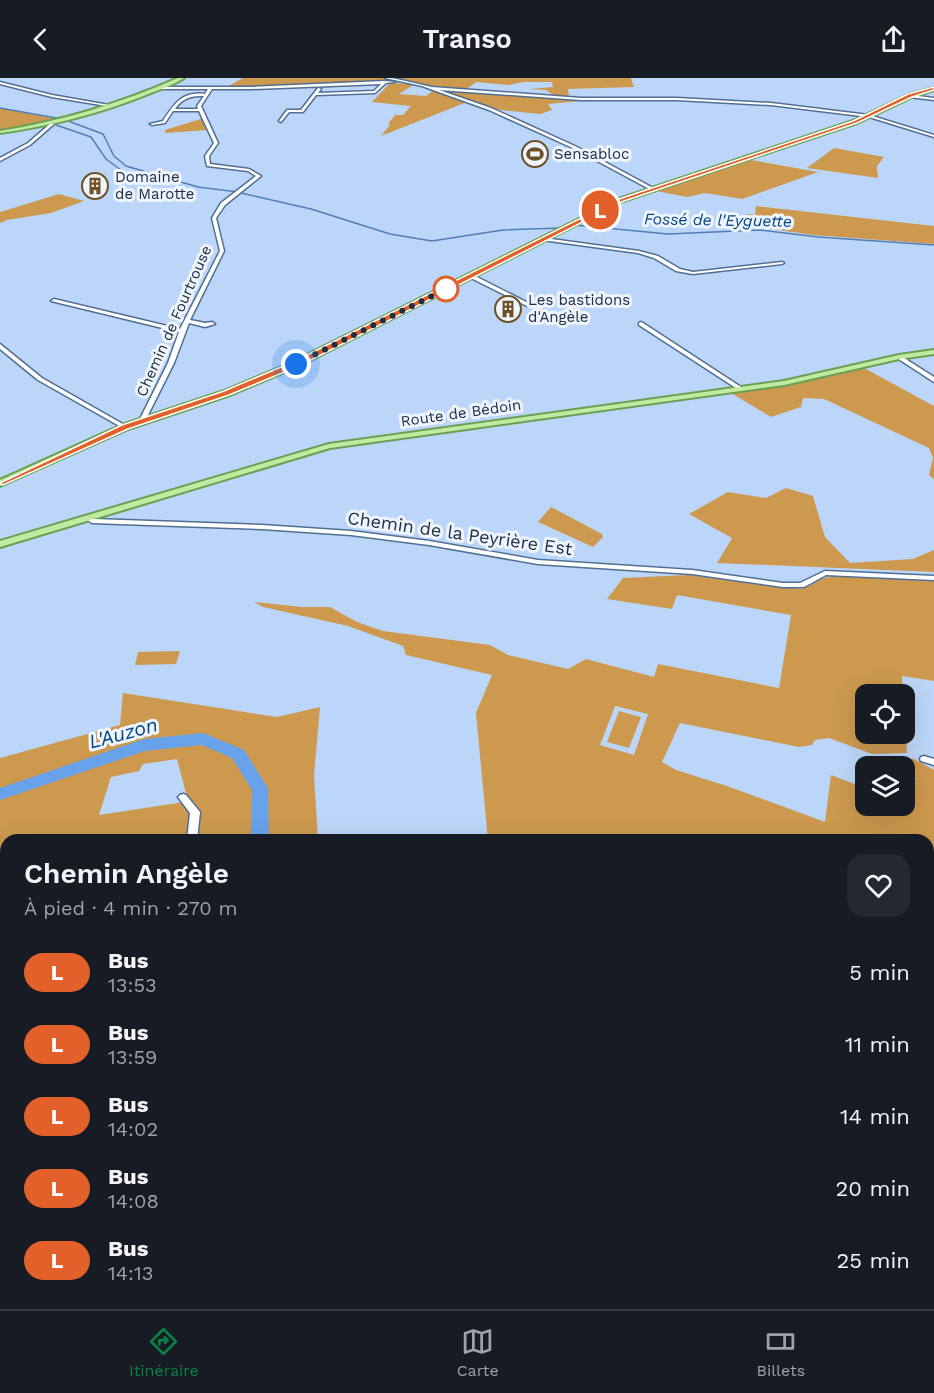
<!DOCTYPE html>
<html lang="fr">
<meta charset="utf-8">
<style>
body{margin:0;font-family:"Work Sans",sans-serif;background:#242831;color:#f1f3f6;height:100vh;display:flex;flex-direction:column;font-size:22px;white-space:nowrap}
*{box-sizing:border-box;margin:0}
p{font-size:20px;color:#9ea1a6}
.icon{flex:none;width:33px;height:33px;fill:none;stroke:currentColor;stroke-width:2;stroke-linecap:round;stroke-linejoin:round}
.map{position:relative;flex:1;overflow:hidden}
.drawer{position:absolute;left:0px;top:756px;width:934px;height:476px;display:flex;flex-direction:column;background:#171b24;border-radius:18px 18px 0 0;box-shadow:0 6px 24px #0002}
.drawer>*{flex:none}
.badge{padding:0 12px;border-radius:20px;font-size:21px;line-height:39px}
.buttons{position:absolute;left:855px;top:606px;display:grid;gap:12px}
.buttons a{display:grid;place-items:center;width:60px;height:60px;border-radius:12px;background:#171b24;box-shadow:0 6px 24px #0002;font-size:30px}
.you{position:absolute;width:30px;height:30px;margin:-15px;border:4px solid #fff;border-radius:50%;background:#1a73e8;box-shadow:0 0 0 9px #1a73e833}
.map>.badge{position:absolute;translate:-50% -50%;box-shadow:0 0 0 3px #fff}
.round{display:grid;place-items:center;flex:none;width:63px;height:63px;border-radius:18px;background:#242831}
.head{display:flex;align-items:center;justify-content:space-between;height:102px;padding:0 24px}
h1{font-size:28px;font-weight:600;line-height:45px}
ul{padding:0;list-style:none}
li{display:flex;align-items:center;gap:18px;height:72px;padding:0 24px}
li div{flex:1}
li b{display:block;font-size:22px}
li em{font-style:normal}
li .badge{min-width:66px;font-weight:700;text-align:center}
header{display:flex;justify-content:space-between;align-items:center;height:78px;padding:0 24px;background:#171b24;font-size:27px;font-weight:600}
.menu{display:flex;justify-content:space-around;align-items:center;height:84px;border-top:2px solid #363941;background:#171b24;font-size:16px;color:#9ea1a6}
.menu a{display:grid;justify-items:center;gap:3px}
.menu .current{color:#0b8043}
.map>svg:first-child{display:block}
.green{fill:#cd994f;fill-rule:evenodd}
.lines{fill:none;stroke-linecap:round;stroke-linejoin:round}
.stream{stroke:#527fb7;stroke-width:1.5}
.river{fill:#67a2eb;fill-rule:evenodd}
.minor-casing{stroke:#516f94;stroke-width:3}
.major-casing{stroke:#6ba054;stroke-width:4}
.minor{fill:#fff;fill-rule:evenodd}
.major{fill:#beeba0;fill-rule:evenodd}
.line{fill:#e2612b;stroke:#fff;stroke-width:1.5}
.walk{stroke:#212e3f;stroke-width:6;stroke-dasharray:0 10.8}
.stop-dot{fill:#fff;stroke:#e2612b;stroke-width:3}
.labels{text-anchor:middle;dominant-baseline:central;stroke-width:6;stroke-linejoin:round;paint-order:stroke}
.far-poi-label{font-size:15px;fill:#212e3f;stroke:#eef5fe;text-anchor:start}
.far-street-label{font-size:15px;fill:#212e3f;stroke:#eef5fe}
.far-water-label{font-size:16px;font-style:italic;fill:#034586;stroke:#eef5fe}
.street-label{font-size:18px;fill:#212e3f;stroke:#eef5fe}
.water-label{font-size:20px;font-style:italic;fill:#034586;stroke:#eef5fe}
</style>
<header><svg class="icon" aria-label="back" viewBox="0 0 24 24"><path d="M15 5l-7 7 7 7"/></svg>Transo<svg class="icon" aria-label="share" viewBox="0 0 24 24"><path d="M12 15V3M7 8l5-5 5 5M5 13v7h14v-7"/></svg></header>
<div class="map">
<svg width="934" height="1231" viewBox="0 0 934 1231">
<rect width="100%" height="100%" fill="#bbd6f8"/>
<path class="green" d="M243 0H384L403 4 225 10Z
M396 0H631L634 9 568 11 569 19 553 17 546 12 529 11 553 9 552 4H524L508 7 476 4C475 5 470 9 468 10 458 13 401 4 396 0Z
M390 5 415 6 399 16 426 18 434 12 467 24 381 58 390 47 388 46 395 37H403L411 28 372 24Z
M449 10 582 23 548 26 552 32 540 36 492 31 438 12Z
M0 30 62 42 0 53Z
M204 40 208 52 165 55V52Z
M834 70 884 79 877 88 878 100 807 90Z
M751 82 818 94 742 121 705 115 687 119 656 113Z
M59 116 84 123 51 135 7 142 0 145V134Z
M756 128 934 148V166L813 157 744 147 747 136 755 137Z
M864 290 934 328V401L929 397 933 380 929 370 824 321 803 320 801 329 771 339 731 315 786 308Z
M786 410 813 418 825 459 850 485 913 481 934 472V494L717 485 732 460 689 436 728 414 766 420Z
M551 429 602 456 603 459 593 469 538 444Z
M688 497 802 511 824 500 837 498 934 503V603L902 598 903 616H866V656H904L905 639 907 675 872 676 829 660 815 662 812 667 799 669 680 645 662 684 676 692 727 708 825 744 831 697 865 710 866 728H904L916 705 905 700 904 688H876L875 680 914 681 934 692V1058L928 1057V762H488L476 635 492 597 406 577 403 568 348 548 263 529 254 524 302 529H330L357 544 383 553 490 567 508 577 568 591 586 581 654 599 658 586 779 610 791 537 677 517 672 531 607 521 623 500ZM615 628 648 636 634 677 600 667Z
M180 573 176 586 135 587 138 574Z
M123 615 277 639 320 629 314 697 318 762H196L199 733 187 719 177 681 143 686 139 693 111 699 99 737 184 724 193 734 190 762H6V915H0V680L120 647Z
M619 633 641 639 629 670 607 664Z
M0 939 6 940V1023L0 1019Z
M148 1226H275V1231H126Z
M281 1226H823L857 1231H281Z"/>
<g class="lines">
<path class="stream" d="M0 30 62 41
M68 43 103 56 114 78 126 88 198 109 238 114
M56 47 91 59 106 81 125 95
M241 115 311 131 390 156 432 163 503 152 561 150 569 147
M574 147 668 156 759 152 818 159 934 167"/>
<path class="river" d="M203 655 244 672 266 707 268 711 269 762H251L252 712 232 680 202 667 145 673 0 722V710L144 661Z
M928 997H934V1017H928Z"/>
<defs>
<path id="minor" d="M385 0H392L432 9 581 20H677L771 25 869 37 934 57V59L869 39 771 27 677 22H581L439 12 491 30 577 69 655 111V113H653L575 71 489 32 422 8Z
M385 3 395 4 386 5 375 15 316 17 303 34H289L281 44 279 43 287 32H301L318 10 321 11 318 15 374 13 381 6 251 11H212L201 28 218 65 209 78 210 86 249 91 261 98 225 127 216 140 224 173 190 242 205 245 212 244 215 246 205 249 189 245 174 285 145 343 144 344H140L139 343 168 285 179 254 51 223 54 221 180 251 220 173 212 140 221 125 256 98 248 93 207 88 205 78 214 65 199 33H173L165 45 152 47 150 46 163 43C174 26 182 13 205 16L208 11H159L158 9H251ZM200 18H204L197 28 198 31H175C181 22 189 18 200 18Z
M0 4 52 17 115 28 113 29 52 19 0 6Z
M910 17 934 20V22L909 19Z
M51 45 54 46 30 67 0 83V80L28 65Z
M544 160 639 173 658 178 680 191 693 194 782 184 784 185 782 186 693 196 676 193 654 180 638 175 542 162V160Z
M469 197H473L532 227 527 228 469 199Z
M641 244 643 245 744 311 739 312 639 247V245Z
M0 266 42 300 128 349 127 350H123L38 302 0 271Z
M897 278H901L934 299V304L897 280Z
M88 438 94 441 262 447 351 453 429 463 538 482 692 492 783 505H800L825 493 934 498V502L826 497 804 509H783L692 496 538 486 429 467 351 457 262 451 92 445 85 440Z
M924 678 934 681V687L921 683 920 681 921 679Z
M183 716 186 717 200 734 197 762H187L190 735 178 719 180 717Z
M0 913H6V923H0Z"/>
<path id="major" d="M178 0H184C173 7 158 12 146 17 99 36 50 48 0 55V53C62 43 121 25 178 0Z
M934 10V12L912 19 857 45 623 123 299 288 230 317 128 351 0 408V402L122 347 224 313 293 284 619 121 853 43 908 17Z
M934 272V276L899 281 784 307 330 370 0 469V463L329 366 784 303 899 277Z"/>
</defs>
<use href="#minor" class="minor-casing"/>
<use href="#major" class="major-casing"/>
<use href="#minor" class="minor"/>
<use href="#major" class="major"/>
</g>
<path class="line" d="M934 9V12L912 19 857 45 624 123 299 288 229 317 128 351 3 407 0 405 122 347 224 313 293 284 619 121 853 43 908 16Z"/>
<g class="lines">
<path class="walk" d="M296 286 446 211"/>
</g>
<defs>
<symbol id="stadium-ring" viewBox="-11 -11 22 22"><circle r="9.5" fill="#eef5fe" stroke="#6e5024" stroke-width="1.5"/><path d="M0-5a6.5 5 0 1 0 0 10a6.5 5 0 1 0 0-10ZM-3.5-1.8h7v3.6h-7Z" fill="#6e5024"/></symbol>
<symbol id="building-ring" viewBox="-11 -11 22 22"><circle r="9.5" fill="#eef5fe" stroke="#6e5024" stroke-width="1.5"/><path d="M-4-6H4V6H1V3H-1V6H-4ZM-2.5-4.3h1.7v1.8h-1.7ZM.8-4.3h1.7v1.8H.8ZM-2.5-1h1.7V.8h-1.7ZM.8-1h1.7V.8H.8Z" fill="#6e5024"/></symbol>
</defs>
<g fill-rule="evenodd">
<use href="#stadium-ring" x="520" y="61" width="30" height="30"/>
<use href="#building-ring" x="80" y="93" width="30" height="30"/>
<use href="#building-ring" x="493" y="216" width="30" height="30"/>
</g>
<circle class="stop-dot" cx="446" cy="211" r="12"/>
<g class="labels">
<g class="far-poi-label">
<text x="554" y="76">Sensabloc</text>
<text x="115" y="99">Domaine<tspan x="115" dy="17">de Marotte</tspan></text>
<text x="528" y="222">Les bastidons<tspan x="528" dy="17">d'Angèle</tspan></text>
</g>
<g class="far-street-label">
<text transform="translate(174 243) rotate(-66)">Chemin de Fourtrouse</text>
<text transform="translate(461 335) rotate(-8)">Route de Bédoin</text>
</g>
<g class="far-water-label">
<text transform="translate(718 142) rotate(1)">Fossé de l'Eyguette</text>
</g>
<g class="street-label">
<text transform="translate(460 455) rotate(8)">Chemin de la Peyrière Est</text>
</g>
<g class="water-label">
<text transform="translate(123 655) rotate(-15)">L'Auzon</text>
</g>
</g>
</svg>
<div class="buttons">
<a><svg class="icon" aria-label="locate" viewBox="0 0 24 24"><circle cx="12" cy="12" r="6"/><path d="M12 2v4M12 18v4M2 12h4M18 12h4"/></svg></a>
<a><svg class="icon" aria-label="layers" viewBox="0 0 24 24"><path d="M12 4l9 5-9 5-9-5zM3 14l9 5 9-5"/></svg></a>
</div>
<div class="you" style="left:296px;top:286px"></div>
<b class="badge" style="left:600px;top:132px;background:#e2612b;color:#fff">L</b>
<section class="drawer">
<div class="head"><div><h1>Chemin Angèle</h1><p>À pied · 4 min · 270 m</p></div><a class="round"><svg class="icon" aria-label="heart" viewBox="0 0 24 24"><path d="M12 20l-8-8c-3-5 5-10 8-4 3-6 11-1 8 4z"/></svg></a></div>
<ul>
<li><span class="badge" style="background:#e2612b;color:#fff">L</span><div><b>Bus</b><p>13:53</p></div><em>5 min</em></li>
<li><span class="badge" style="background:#e2612b;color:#fff">L</span><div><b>Bus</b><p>13:59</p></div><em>11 min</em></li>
<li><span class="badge" style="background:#e2612b;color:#fff">L</span><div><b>Bus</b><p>14:02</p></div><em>14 min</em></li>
<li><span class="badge" style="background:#e2612b;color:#fff">L</span><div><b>Bus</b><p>14:08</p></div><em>20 min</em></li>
<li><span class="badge" style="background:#e2612b;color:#fff">L</span><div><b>Bus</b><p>14:13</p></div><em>25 min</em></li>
</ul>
</section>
</div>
<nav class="menu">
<a class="current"><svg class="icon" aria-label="directions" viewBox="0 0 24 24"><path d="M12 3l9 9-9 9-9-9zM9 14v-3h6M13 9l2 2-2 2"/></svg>Itinéraire</a>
<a><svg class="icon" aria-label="map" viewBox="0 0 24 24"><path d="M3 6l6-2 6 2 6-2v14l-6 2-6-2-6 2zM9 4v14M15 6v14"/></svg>Carte</a>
<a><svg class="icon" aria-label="tickets" viewBox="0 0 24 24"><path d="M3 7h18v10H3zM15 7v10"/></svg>Billets</a>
</nav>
